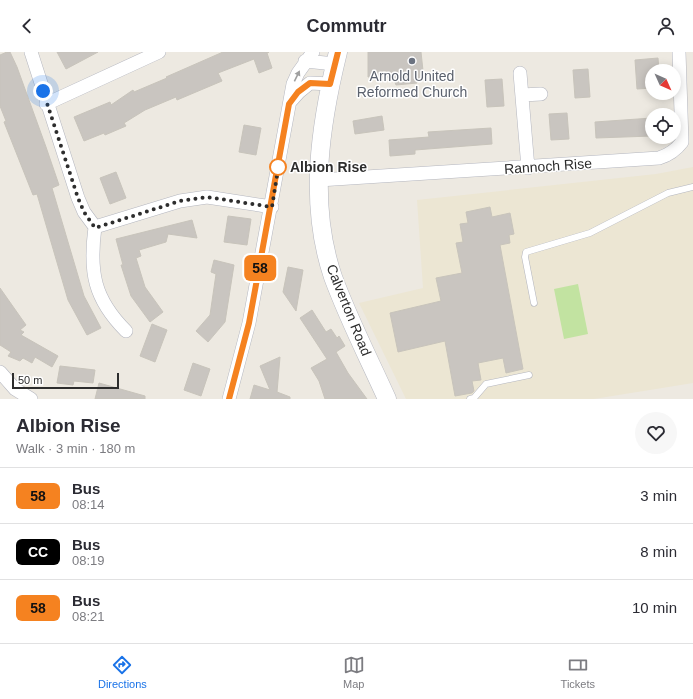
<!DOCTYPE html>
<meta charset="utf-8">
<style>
body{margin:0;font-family:Arial,sans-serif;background:#f7f7f7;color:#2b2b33;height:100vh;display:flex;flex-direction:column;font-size:15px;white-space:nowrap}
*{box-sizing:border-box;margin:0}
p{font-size:13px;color:#7c7c81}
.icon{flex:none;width:22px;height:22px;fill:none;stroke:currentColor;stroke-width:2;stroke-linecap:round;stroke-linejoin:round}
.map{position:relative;height:347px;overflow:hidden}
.side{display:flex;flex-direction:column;background:#fff;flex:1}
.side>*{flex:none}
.badge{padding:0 8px;border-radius:6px;font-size:14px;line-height:26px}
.needle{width:26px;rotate:135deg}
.controls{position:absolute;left:645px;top:12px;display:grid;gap:8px}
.controls a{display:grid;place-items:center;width:36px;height:36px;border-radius:50%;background:#fff;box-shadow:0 2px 10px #0003;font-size:20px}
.scale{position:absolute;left:12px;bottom:10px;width:107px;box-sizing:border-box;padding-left:4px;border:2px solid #2d2d2d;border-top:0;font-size:11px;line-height:14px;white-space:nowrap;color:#2d2d2d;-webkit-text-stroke:3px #fff;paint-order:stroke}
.you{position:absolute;width:20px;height:20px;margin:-10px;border:3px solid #fff;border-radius:50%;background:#1a73e8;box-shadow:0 0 0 6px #1a73e833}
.map>.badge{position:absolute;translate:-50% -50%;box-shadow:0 0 0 2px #fff}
.round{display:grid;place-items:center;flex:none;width:42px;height:42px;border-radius:21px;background:#f7f7f7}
.overview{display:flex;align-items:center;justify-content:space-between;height:68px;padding:0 16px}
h1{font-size:19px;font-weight:700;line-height:30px}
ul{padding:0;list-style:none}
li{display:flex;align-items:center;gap:12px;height:56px;padding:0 16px;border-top:1px solid #e1e1e2}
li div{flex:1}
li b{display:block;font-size:15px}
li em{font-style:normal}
li .badge{min-width:44px;font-weight:700;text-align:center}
header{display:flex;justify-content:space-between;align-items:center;height:52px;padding:0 16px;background:#fff;font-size:18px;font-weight:700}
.tabs{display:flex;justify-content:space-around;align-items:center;height:56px;border-top:1px solid #e1e1e2;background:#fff;font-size:11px;color:#7c7c81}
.tabs a{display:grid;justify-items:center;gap:2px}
.tabs .active{color:#1a73e8}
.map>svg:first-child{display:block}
.education{fill:#ece6d3}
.pitch{fill:#c2e3a1}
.building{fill:#c9c5c0;stroke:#c8c4bb}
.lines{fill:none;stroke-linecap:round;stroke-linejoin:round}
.lane-casing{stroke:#b4b6bf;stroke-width:7}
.street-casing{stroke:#b4b6bf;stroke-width:14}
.secondary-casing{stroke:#b4b6bf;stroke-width:19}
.lane{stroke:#fff;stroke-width:6}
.street{stroke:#fff;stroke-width:13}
.secondary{stroke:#fff;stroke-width:18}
.oneway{fill:#a0a0a0}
.line-casing{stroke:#fff;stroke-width:9}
.line{stroke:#f58220;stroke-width:6}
.walk{stroke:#2d2d2d;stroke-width:4;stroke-dasharray:0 7.2}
.worship-dot{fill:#6b7280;stroke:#fff;stroke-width:1.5}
.stop-dot{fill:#fff;stroke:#f58220;stroke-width:2}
.labels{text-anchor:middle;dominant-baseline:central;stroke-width:3;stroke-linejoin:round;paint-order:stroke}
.worship-label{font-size:14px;fill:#5b616d;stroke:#fff}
.street-label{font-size:14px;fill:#2d2d2d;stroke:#fff}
.stop-label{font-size:14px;font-weight:bold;fill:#2d2d2d;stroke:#fff;text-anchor:start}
</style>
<header><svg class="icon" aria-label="back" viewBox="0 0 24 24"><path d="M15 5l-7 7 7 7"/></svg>Commutr<svg class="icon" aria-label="person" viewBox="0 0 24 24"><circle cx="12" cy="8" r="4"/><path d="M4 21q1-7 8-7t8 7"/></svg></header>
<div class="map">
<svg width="693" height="347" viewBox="0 0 693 347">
<rect width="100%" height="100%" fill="#ede9e1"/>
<path class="education" d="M693 115V331L594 347H406L359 251 423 236 417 148 656 122Z"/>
<path class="pitch" d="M578 232 588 282 564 287 554 237Z"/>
<path class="building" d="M7 0H10L17 15 46 95 59 133 52 136 84 244 101 276 87 283 68 248 37 142 33 143 4 70 6 69 0 54V3Z
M57 0H98L66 17Z
M223 0H269L267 1 272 16 259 21 254 7 218 21 222 29 177 48 176 45 145 58 124 71 126 74 105 83 104 81 84 89 74 65 110 50 111 53 133 38 134 40 167 26 166 25Z
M368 0H421L424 28H417V31L396 33 393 25H368Z
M658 6 659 19H652V36L637 37 635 8Z
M588 17 590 45 575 46 573 18Z
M502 27 504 54 487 55 485 28Z
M567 61 569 87 551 88 549 62Z
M382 64 384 78 355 82 353 69Z
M652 66V84L596 86 595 70Z
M244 73 261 76 256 103 239 100Z
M491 76 492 92 415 98V102L390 104 389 88 429 85 428 80Z
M116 120 126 146 110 152 100 126Z
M490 155 492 165 510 161 514 182 509 183 510 191 500 193 523 317 506 321 503 306 478 311 481 328 472 329 474 339 472 341 455 344 445 289 398 300 390 261 441 249 436 226 462 221 456 191 463 190 460 172 468 171 466 160Z
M228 164 251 167 247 193 224 190Z
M192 168 197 186 168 182 166 190 139 198 141 204 136 206 145 235 163 260 150 270 131 244 121 213H123L116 187Z
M214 208 234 213 225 270 208 290 196 279 210 263 216 222 211 220Z
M288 215 303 218 296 259 283 240Z
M0 236 26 273 20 278 24 280 21 283 58 304 52 315 35 305 32 311 23 306 20 309 8 304 11 300 0 293Z
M312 258 326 280 331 277 337 286 339 284 345 294 336 300 348 321 367 347H325L319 329 311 316 327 307 300 266Z
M152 272 167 278 155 310 140 304Z
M280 305 277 340 290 345V347H250L254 333 270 338 260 314Z
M193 311 210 317 201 344 184 338Z
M60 314 95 318 93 331 74 329 73 333 57 331Z
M99 331 145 344V347H95Z"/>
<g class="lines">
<defs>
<path id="lane" d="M534 251 525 205 526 200 590 181 668 141 693 135
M470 347 474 346 486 332 529 323"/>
<path id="street" d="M31 0 78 146 84 160 95 175
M305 9 335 12
M520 21 528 116
M522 43 541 42
M290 50 299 40 310 31 330 32
M46 52 159 0
M319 128 659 106C669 103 676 98 682 90L679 0
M95 175 180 149 207 145 272 155
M95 175C89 220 94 247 126 279
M0 320 15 337 31 347
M229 347 249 271 293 32 298 21 313 0"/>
<path id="secondary" d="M338 0C320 73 308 152 333 225 348 266 369 307 387 347"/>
</defs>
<use href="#lane" class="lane-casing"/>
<use href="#street" class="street-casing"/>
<use href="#secondary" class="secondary-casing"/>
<use href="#lane" class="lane"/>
<use href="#street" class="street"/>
<use href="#secondary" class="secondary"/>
</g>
<defs><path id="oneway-solid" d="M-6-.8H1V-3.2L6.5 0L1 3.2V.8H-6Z"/></defs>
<use class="oneway" href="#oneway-solid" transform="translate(297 24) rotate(-64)"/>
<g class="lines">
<defs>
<path id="line" d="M229 347 249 271 289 52 298 40 310 31 330 32 338 0"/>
</defs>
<use href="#line" class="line-casing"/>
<use href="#line" class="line"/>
<path class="walk" d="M43 39 78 146 84 160 95 176 180 149 207 145 272 155 279 111 278 115"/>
</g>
<circle class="worship-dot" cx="412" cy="9" r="4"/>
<circle class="stop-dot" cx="278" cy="115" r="8"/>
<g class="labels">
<g class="worship-label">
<text x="412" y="24">Arnold United<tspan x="412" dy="16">Reformed Church</tspan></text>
</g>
<g class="street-label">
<text transform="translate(548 114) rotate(-4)">Rannoch Rise</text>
<text transform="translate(349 258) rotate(68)">Calverton Road</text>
</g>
<g class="stop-label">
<text x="290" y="115">Albion Rise</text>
</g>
</g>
</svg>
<div class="controls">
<a><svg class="needle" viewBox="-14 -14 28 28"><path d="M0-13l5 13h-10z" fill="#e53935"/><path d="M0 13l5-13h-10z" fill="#7c7c81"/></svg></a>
<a><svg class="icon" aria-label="locate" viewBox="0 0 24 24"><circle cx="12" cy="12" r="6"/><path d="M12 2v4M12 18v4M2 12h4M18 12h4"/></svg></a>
</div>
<div class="scale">50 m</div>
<div class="you" style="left:43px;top:39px"></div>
<b class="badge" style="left:260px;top:216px;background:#f58220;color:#111">58</b>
</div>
<section class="side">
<div class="overview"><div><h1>Albion Rise</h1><p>Walk · 3 min · 180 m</p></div><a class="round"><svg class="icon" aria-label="heart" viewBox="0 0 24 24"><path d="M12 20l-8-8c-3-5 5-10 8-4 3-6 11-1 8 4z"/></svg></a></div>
<ul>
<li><span class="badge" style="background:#f58220;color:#111">58</span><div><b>Bus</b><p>08:14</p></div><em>3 min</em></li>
<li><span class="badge" style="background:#000;color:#fff">CC</span><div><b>Bus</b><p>08:19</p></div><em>8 min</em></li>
<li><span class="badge" style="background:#f58220;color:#111">58</span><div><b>Bus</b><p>08:21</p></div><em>10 min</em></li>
</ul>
</section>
<nav class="tabs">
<a class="active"><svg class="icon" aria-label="directions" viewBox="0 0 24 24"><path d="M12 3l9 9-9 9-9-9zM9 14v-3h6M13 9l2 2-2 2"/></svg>Directions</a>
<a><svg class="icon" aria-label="map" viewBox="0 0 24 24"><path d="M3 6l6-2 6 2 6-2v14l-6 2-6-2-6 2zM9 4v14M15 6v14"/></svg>Map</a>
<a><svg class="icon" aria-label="tickets" viewBox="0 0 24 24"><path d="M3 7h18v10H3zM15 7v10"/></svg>Tickets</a>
</nav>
